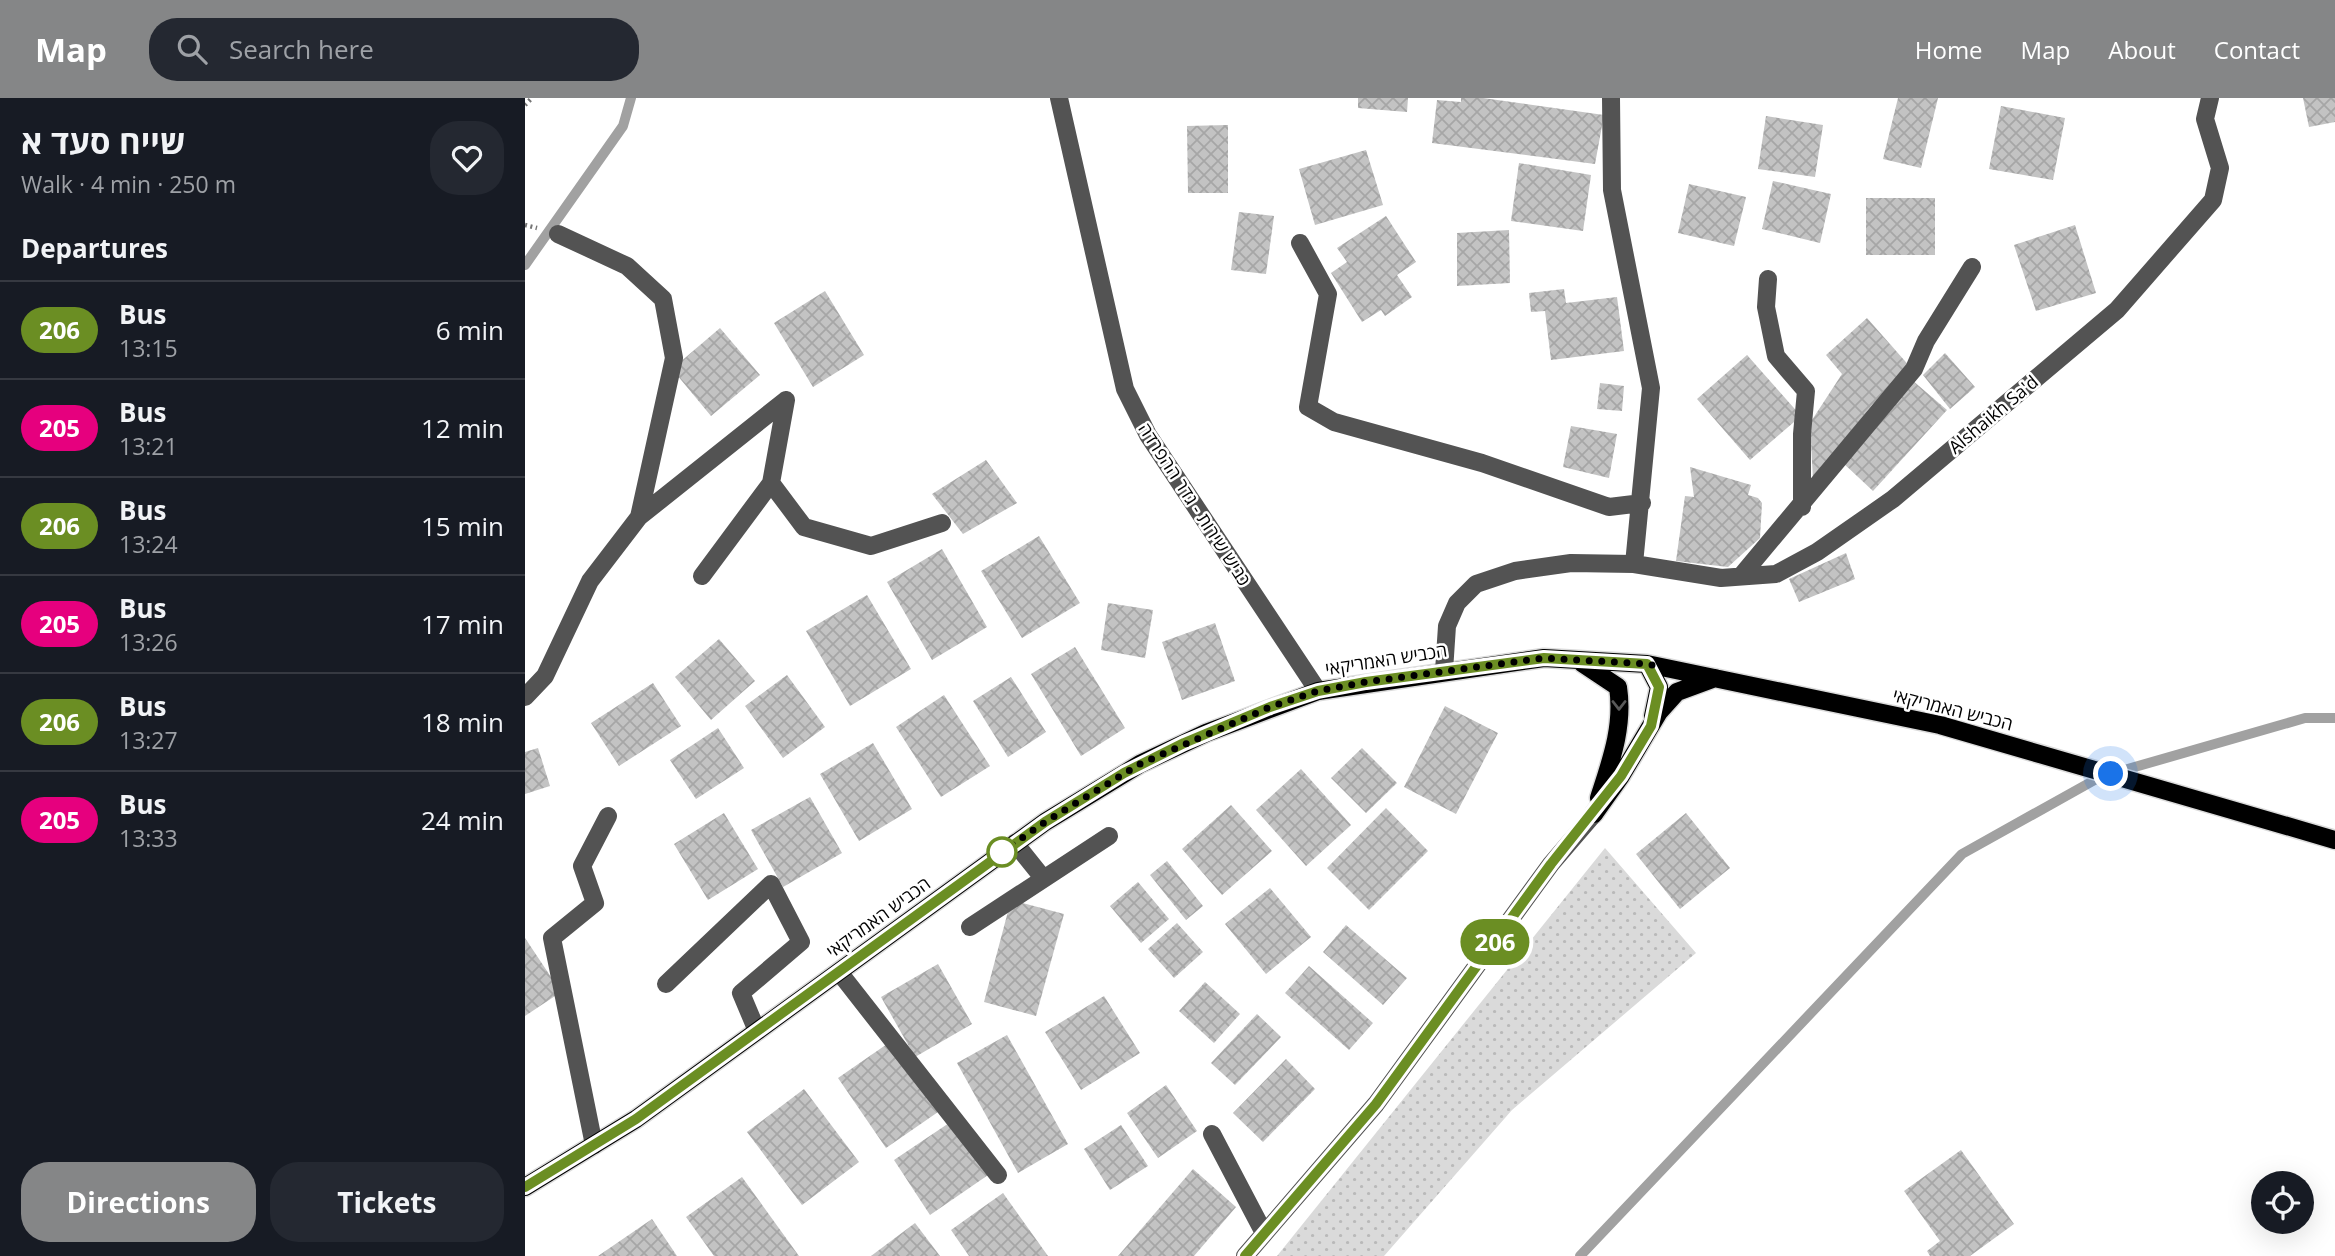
<!DOCTYPE html>
<meta charset="utf-8">
<style>
body{margin:0;font-family:"Open Sans",Heebo,sans-serif;background:#242831;color:#f1f3f6;height:100vh;display:flex;flex-direction:column;font-size:26px;white-space:nowrap}
*{box-sizing:border-box;margin:0}
p{font-size:23px;color:#9ea1a6}
.icon{flex:none;width:38px;height:38px;fill:none;stroke:currentColor;stroke-width:2;stroke-linecap:round;stroke-linejoin:round}
.map{position:relative;flex:1;overflow:hidden}
.drawer{display:flex;flex-direction:column;background:#171b24;width:525px}
.drawer>*{flex:none}
.badge{padding:0 14px;border-radius:23px;font-size:24px;line-height:46px}
.tools{position:absolute;left:1726px;top:1073px;display:grid;gap:14px}
.tools a{display:grid;place-items:center;width:63px;height:63px;border-radius:50%;background:#171b24;box-shadow:0 7px 28px #0002;font-size:35px}
.you{position:absolute;width:35px;height:35px;margin:-18px;border:5px solid #fff;border-radius:50%;background:#1a73e8;box-shadow:0 0 0 10px #1a73e833}
.map>.badge{position:absolute;translate:-50% -50%;box-shadow:0 0 0 4px #fff}
h2{padding:0 21px;font-size:26px;line-height:63px}
.round{display:grid;place-items:center;flex:none;width:74px;height:74px;border-radius:28px;background:#242831}
.headline{display:flex;align-items:center;justify-content:space-between;height:119px;padding:0 21px}
h1{font-size:33px;font-weight:700;line-height:52px}
.action{display:flex;gap:14px;margin-top:auto;padding:14px 21px}
.action a{flex:1;height:80px;border-radius:28px;background:#858687;color:#fff;font-size:28px;font-weight:700;line-height:80px;text-align:center}
.action a+a{background:#242831;color:#f1f3f6}
ul{padding:0;list-style:none}
li{display:flex;align-items:center;gap:21px;height:98px;padding:0 21px;border-top:2px solid #363941}
li div{flex:1}
li b{display:block;font-size:26px}
li em{font-style:normal}
li .badge{min-width:77px;font-weight:700;text-align:center}
header{display:flex;align-items:center;gap:42px;box-sizing:border-box;height:98px;padding:0 35px;background:#858687;color:#fff}
header strong{font-size:33px}
nav{display:flex;gap:38px;margin-inline-start:auto;font-size:24px}
.search{width:490px;height:63px;background:#242831;display:flex;align-items:center;gap:18px;box-sizing:border-box;padding:0 24px;border-radius:28px;color:#9ea1a6;font-size:26px}
main{display:flex;flex:1;min-height:0}
.map>svg:first-child{display:block}
.grass{fill:url(#grass-dots)}
.lines{fill:none;stroke-linecap:round;stroke-linejoin:round}
.stream{stroke:#a1a1a1;stroke-width:10}
.building{fill:url(#building-cross-hatch)}
.major-casing{stroke:#dbdbdb;stroke-width:21}
.path{stroke:#757575;stroke-width:4.5;stroke-dasharray:2 3.5;stroke-linecap:butt}
.minor{stroke:#535353;stroke-width:18}
.major{stroke:#000;stroke-width:18}
.oneway{stroke:#595959}
.line-casing{stroke:#fff;stroke-width:16}
.line{stroke:#6b8e23;stroke-width:10}
.walk{stroke:#000;stroke-width:7;stroke-dasharray:0 12.6}
.stop-dot{fill:#fff;stroke:#6b8e23;stroke-width:3.5}
.labels{text-anchor:middle;dominant-baseline:central;stroke-width:5;stroke-linejoin:round;paint-order:stroke}
.street-label{font-size:18px;fill:#000;stroke:#fff}
</style>
<header>
<strong>Map</strong>
<div class="search"><svg class="icon" aria-label="search" viewBox="0 0 24 24"><circle cx="10" cy="10" r="6"/><path d="M15 15l6 6"/></svg>Search here</div>
<nav><a>Home</a><a>Map</a><a>About</a><a>Contact</a></nav>
</header>
<main>
<section class="drawer">
<div class="headline"><div><h1>שייח סעד א</h1><p>Walk · 4 min · 250 m</p></div><a class="round"><svg class="icon" aria-label="heart" viewBox="0 0 24 24"><path d="M12 20l-8-8c-3-5 5-10 8-4 3-6 11-1 8 4z"/></svg></a></div>
<h2>Departures</h2>
<ul>
<li><span class="badge" style="background:#6b8e23;color:#fff">206</span><div><b>Bus</b><p>13:15</p></div><em>6 min</em></li>
<li><span class="badge" style="background:#e6007e;color:#fff">205</span><div><b>Bus</b><p>13:21</p></div><em>12 min</em></li>
<li><span class="badge" style="background:#6b8e23;color:#fff">206</span><div><b>Bus</b><p>13:24</p></div><em>15 min</em></li>
<li><span class="badge" style="background:#e6007e;color:#fff">205</span><div><b>Bus</b><p>13:26</p></div><em>17 min</em></li>
<li><span class="badge" style="background:#6b8e23;color:#fff">206</span><div><b>Bus</b><p>13:27</p></div><em>18 min</em></li>
<li><span class="badge" style="background:#e6007e;color:#fff">205</span><div><b>Bus</b><p>13:33</p></div><em>24 min</em></li>
</ul>
<div class="action"><a>Directions</a><a>Tickets</a></div>
</section>
<div class="map">
<svg width="1810" height="1158" viewBox="0 0 1810 1158">
<defs>
<pattern id="grass-dots" width="8" height="8" patternUnits="userSpaceOnUse" patternTransform="scale(1.75)"><rect width="8" height="8" fill="#dadada"/><path d="M2 2h.1M6 6h.1" fill="none" stroke="#b9b9b9" stroke-width="1.8" stroke-linecap="round"/></pattern>
<pattern id="building-cross-hatch" width="8" height="8" patternUnits="userSpaceOnUse" patternTransform="scale(1.75)"><rect width="8" height="8" fill="#c3c3c3"/><path d="M0 0l8 8M0 8l8-8" fill="none" stroke="#a6a6a6"/></pattern>
</defs>
<rect width="100%" height="100%" fill="#fff"/>
<path class="grass" d="M1080 750 1171 855 987 1012 859 1158H752Z"/>
<g class="lines">
<path class="stream" d="M0 167 98 28 106 0
M1055 1158 1437 756 1575 679 1780 620H1810"/>
</g>
<path class="building" d="M833 0H883L882 14 833 10Z
M936 0H958L1079 17 1070 66 907 45 912 2 936 4Z
M1373 0H1413L1396 70 1358 61Z
M1778 0H1810V24L1784 29Z
M1476 8 1540 20 1528 82 1464 71Z
M1241 18 1298 27 1290 79 1233 71Z
M703 27V95H663L662 28Z
M841 52 858 107 790 127 774 71Z
M994 65 1066 77 1058 133 986 123Z
M1248 83 1306 96 1295 145 1237 131Z
M1164 86 1221 99 1209 148 1153 135Z
M1341 100H1410V157H1341Z
M714 114 749 118 741 176 706 172Z
M861 118 891 164 872 177 887 199 860 218 856 212 837 224 806 175 822 164 812 150Z
M1550 127 1571 195 1511 213 1489 147Z
M984 132 985 185 932 188V135Z
M1039 191 1041 205 1092 199 1099 253 1026 262 1020 213 1006 214 1004 195Z
M300 193 339 257 288 289 249 225Z
M1342 220 1387 271 1346 308 1288 382 1285 325 1317 276 1301 257Z
M195 230 235 277 186 318 147 271Z
M1420 255 1450 289 1425 311 1398 277Z
M1222 257 1276 318 1225 362 1172 301Z
M1387 282 1422 312 1348 393 1316 363Z
M1075 285 1099 288 1097 313 1072 311Z
M1046 328 1092 336 1084 380 1038 369Z
M461 362 492 405 438 436 407 396Z
M1165 369 1226 387 1223 397 1233 400 1237 405 1235 440 1203 469 1151 463 1160 398 1169 399Z
M514 438 555 505 497 540 456 473Z
M417 451 462 529 407 562 362 484Z
M1321 455 1330 481 1274 504 1264 481Z
M342 497 386 571 325 608 281 533Z
M583 505 628 512 620 560 576 552Z
M690 525 710 583 657 602 637 544Z
M194 541 230 583 186 622 150 579Z
M550 549 600 630 556 658 506 576Z
M262 577 300 629 258 660 220 608Z
M486 579 521 634 483 659 448 603Z
M128 585 156 628 94 668 66 625Z
M419 597 465 668 416 699 371 629Z
M920 608 973 635 931 716 879 689Z
M193 630 219 670 171 701 145 662Z
M348 645 387 711 334 743 295 676Z
M13 650 25 688 0 696V654Z
M837 650 872 685 841 715 806 680Z
M776 671 826 727 781 768 731 712Z
M285 699 317 755 258 789 226 732Z
M706 707 747 753 697 797 657 751Z
M861 710 903 753 844 812 802 770Z
M199 715 233 771 183 802 149 746Z
M1161 715 1205 770 1155 811 1111 756Z
M642 763 678 808 661 822 625 777Z
M613 784 644 821 616 845 585 808Z
M745 790 786 839 741 876 700 826Z
M486 802 539 816 511 918 459 904Z
M652 825 678 854 649 880 623 851Z
M821 827 882 880 858 907 798 854Z
M0 840 36 894 0 918Z
M413 866 447 926 390 959 356 899Z
M784 868 848 925 824 952 760 895Z
M680 884 715 916 689 945 654 913Z
M579 898 615 955 556 992 520 934Z
M732 916 756 939 710 987 686 965Z
M482 937 543 1046 493 1075 432 965Z
M365 944 413 1014 361 1050 313 980Z
M761 961 790 991 738 1044 708 1015Z
M641 987 672 1033 633 1060 602 1015Z
M279 991 334 1064 277 1107 222 1034Z
M430 1021 466 1075 405 1117 369 1062Z
M596 1027 623 1068 585 1092 559 1051Z
M1436 1052 1489 1126 1445 1158H1405L1402 1153 1415 1143 1379 1093Z
M668 1071 711 1109 669 1158H593Z
M217 1079 274 1158H189L161 1119Z
M478 1095 523 1158H444L426 1132Z
M127 1121 152 1158H73Z
M390 1125 415 1158H346Z"/>
<g class="lines">
<defs>
<path id="major" d="M1057 565 1093 589C1099 628 1086 663 1074 700
M1122 566 1134 589 1128 618
M1069 716 1096 678 1134 614 1152 594 1190 580
M0 1089 111 1021 520 724 615 666 681 635 793 593 1019 560 1122 566 1415 627 1810 742"/>
</defs>
<use href="#major" class="major-casing"/>
<path class="path" d="M0 7 7 0
M0 127 12 130"/>
<path class="minor" d="M534 0 600 291 623 337 793 593
M1086 0 1087 92 1126 290 1109 466
M33 136 102 168 138 201 149 260 114 419
M775 145 803 196 783 309 809 324 957 365 1084 409 1117 405
M1243 181 1241 209 1251 258 1281 293 1277 336V409
M261 302 246 385 279 429 346 448 417 425
M177 478 246 385
M1216 478 1389 271 1401 243 1447 169
M919 573 922 528 932 505 951 486 990 473 1046 465 1109 466 1196 480 1251 476 1292 454 1368 401 1592 212 1688 102 1695 70 1680 21 1685 0
M0 599 20 578 65 483 114 419 261 302
M490 745 518 780
M445 829 584 738
M314 874 473 1077
M141 886 246 786 276 844 216 895 232 933
M687 1036 739 1135
M69 1047 27 840 70 805 57 768 83 718
M720 1158 851 1006 1026 766 1069 716"/>
<use href="#major" class="major"/>
</g>
<defs><path id="oneway-chevron" d="M-2-3.5L2.5 0L-2 3.5" fill="none" stroke-width="1.6" stroke-linecap="round" stroke-linejoin="round" transform="scale(1.75)"/></defs>
<use class="oneway" href="#oneway-chevron" transform="translate(1094 607) rotate(90)"/>
<g class="lines">
<defs>
<path id="line" d="M0 1089 111 1021 520 724 599 675 659 645 745 609 793 593 841 584 1019 560 1122 566 1134 589 1126 628 1096 678 1026 766 851 1006 720 1158"/>
</defs>
<use href="#line" class="line-casing"/>
<use href="#line" class="line"/>
<path class="walk" d="M477 754 520 724 615 666 745 609 793 593 841 584 1019 560 1122 566 1168 575 1415 627 1586 676"/>
</g>
<circle class="stop-dot" cx="477" cy="754" r="14"/>
<g class="labels">
<g class="street-label">
<text transform="translate(1468 316) rotate(-40)">Alshaikh Sa'd</text>
<text transform="translate(670 406) rotate(57)">כביש שירות - גדר ההפרדה</text>
<text transform="translate(861 561) rotate(-9)">הכביש האמריקאי</text>
<text transform="translate(1428 611) rotate(14)">הכביש האמריקאי</text>
<text transform="translate(353 819) rotate(-36)">הכביש האמריקאי</text>
</g>
</g>
</svg>
<div class="tools">
<a><svg class="icon" aria-label="locate" viewBox="0 0 24 24"><circle cx="12" cy="12" r="6"/><path d="M12 2v4M12 18v4M2 12h4M18 12h4"/></svg></a>
</div>
<div class="you" style="left:1586px;top:676px"></div>
<b class="badge" style="left:970px;top:844px;background:#6b8e23;color:#fff">206</b>
</div>
</main>
